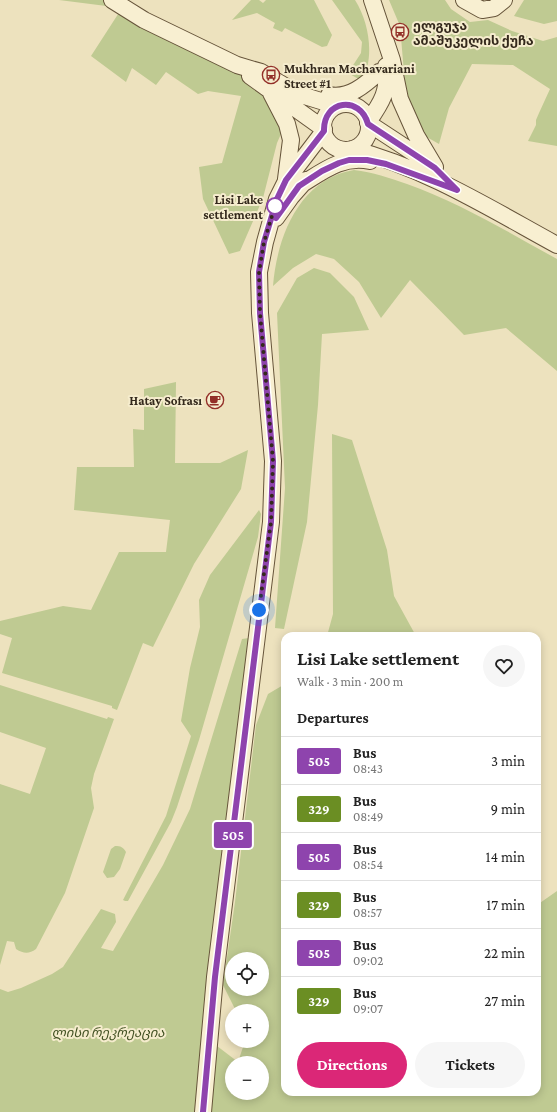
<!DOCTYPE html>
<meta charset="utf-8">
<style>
body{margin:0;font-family:"Crimson Pro","Noto Sans Georgian",serif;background:#f6f6f6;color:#222;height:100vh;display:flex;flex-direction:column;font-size:15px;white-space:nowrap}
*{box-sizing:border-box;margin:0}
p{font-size:13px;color:#767676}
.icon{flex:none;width:22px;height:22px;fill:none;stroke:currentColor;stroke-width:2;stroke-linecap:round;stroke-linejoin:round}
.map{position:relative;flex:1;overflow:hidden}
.panel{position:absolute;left:281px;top:632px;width:260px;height:464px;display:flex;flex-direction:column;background:#fff;border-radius:12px;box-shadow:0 2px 10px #0003}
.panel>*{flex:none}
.badge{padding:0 8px;border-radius:3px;font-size:14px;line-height:26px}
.fabs{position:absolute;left:225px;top:952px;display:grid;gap:8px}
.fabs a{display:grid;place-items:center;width:44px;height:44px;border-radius:50%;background:#fff;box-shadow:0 2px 10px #0003;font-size:20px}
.you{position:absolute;width:20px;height:20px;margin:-10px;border:3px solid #fff;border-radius:50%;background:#1a73e8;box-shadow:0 0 0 6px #1a73e833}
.map>.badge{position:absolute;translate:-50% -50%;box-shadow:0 0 0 2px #fff}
h2{padding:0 16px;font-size:15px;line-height:36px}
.round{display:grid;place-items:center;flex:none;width:42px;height:42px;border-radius:21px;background:#f6f6f6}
.summary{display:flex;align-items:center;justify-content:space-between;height:68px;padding:0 16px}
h1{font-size:19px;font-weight:700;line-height:30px}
.cta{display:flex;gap:8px;margin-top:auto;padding:8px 16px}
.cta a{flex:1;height:46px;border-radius:24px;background:#db2777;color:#fff;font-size:16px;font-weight:700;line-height:46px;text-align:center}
.cta a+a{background:#f6f6f6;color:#222}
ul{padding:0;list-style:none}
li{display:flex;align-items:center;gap:12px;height:48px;padding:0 16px;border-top:1px solid #e0e0e0}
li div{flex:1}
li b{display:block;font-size:15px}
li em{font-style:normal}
li .badge{min-width:44px;font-weight:700;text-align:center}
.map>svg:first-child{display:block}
.green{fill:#bfca92;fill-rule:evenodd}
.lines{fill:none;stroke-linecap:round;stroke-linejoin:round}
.secondary-casing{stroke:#66543a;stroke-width:18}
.secondary{stroke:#f8efd1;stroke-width:16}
.line-casing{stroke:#fff;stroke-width:9}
.line{stroke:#8e44ad;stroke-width:6}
.walk{stroke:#34291c;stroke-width:4;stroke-dasharray:0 7.2}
.stop-dot{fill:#fff;stroke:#8e44ad;stroke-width:2}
.labels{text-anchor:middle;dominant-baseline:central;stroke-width:4;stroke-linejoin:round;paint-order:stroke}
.poi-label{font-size:13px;font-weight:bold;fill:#34291c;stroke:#f5eccd;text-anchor:start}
.stop-label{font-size:13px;font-weight:bold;fill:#34291c;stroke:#f5eccd;text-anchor:end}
.park-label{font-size:13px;font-style:italic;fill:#415022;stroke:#f5eccd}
</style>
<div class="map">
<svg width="557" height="1112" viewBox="0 0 557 1112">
<rect width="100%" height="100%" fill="#ede2be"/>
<path class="green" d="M59 0H112L236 70 246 80 269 98 284 127 277 143 263 198 240 251 229 254 203 199 199 167 222 163 241 96 208 91 198 94 166 72 156 85 132 68 126 82 91 56 122 8Z
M251 0H259L263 3 266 0H314L332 35 327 46 322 47 285 28 282 32 273 28 275 23 257 13 232 20Z
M332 0H355C369 22 375 57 362 81L348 73 361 53 362 42Z
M389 0H445L451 9 470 22 488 20 512 31 543 41 557 37V146L528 141 536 125V120L539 113 550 89 513 65 472 64 449 108 439 144 425 136 410 103 405 84 400 26Z
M524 0H557V21L544 24 514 16Z
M354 170C373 172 389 178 407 184 460 203 508 232 557 259V371L506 328 464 335 410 280 381 318 359 282 334 259 316 254 293 268 273 286C277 237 299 179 354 170Z
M314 268 330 273 354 297 369 330 322 334 318 405 307 522 284 629 275 628 285 488 277 313 297 278Z
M176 382 175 463H220L248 450 241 489 194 564 153 647 143 643 117 710 112 708V706L2 673 12 638 0 634V621L63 606 91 610 119 552H166L170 520 74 510 77 467H134L133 429 144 430V389Z
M332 434 352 440 387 550 394 596 416 636H327L333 614Z
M259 510 261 514 258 537 199 740 177 807 171 822 128 901H125L123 900 166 816 191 736 181 721 190 668 200 627 199 600 210 575Z
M249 638 195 1112H0V989L8 992 21 988 52 974 63 967 101 909 115 914 116 922 101 948 113 951 163 865 190 809 242 639Z
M285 684V1092H537V905L557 891V1112H209L217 1046 238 1062 245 1041H262V1011H236L223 985 235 902 256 725 268 694ZM232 959H262V989H232ZM232 1063H262V1093H232Z
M0 685 107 719 108 717 114 719 94 774 91 788 94 808 65 893 36 949C29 954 24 954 16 949L14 942 7 941 0 965V784L30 794 46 748 0 732Z
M115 846C121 846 123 847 126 852L120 869 114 877 107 878 103 872 111 849Z"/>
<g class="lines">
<defs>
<path id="secondary" d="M112 0 144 20 237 65 261 72 298 94 337 106
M372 0 392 60 400 99 416 135 435 167
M464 0 482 10 494 8 504 0
M250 76 324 129
M271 93 287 124 291 140 286 179
M329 95C349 99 365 85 379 72
M323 127a23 23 0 1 1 46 0a23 23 0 1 1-46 0Z
M368 122C382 102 389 91 386 66
M368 123 432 165
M352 149C426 168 491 209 557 245
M299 186C322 172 342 155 370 161
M276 218 291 197 306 180
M203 1112 215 977 271 522 273 461 260 313 259 272 265 242 277 199 286 181 324 131"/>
</defs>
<use href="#secondary" class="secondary-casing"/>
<use href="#secondary" class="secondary"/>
</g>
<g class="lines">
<defs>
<path id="line" d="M203 1112 215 977 271 522 273 461 260 313 259 272 264 242 277 199 286 180 324 131C323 100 360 95 368 124L435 168 457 190 386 164 367 160H349L339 163 322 171 299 186 276 218"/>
</defs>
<use href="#line" class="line-casing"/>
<use href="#line" class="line"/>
<path class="walk" d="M259 610 271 522 273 461 260 313 259 272 264 242 275 206"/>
</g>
<defs>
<symbol id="bus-ring" viewBox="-11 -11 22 22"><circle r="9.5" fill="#f5eccd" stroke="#932f28" stroke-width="1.5"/><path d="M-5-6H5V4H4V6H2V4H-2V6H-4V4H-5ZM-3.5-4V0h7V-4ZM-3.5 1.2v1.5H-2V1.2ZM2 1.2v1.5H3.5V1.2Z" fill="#932f28"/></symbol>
<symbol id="cafe-ring" viewBox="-11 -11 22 22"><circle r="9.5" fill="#f5eccd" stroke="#932f28" stroke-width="1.5"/><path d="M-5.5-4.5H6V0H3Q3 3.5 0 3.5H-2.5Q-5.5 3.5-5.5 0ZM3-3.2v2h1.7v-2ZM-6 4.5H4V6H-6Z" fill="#932f28"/></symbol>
</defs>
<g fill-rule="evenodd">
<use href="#bus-ring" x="390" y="22" width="20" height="20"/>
<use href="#bus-ring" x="261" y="65" width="20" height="20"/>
<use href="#cafe-ring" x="205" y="390" width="20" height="20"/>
</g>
<circle class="stop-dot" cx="275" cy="206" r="8"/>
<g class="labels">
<g class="poi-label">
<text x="413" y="25">ელგუჯა<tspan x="413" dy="15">ამაშუკელის ქუჩა</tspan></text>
<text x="284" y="68">Mukhran Machavariani<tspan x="284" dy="15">Street #1</tspan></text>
<text x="202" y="400" text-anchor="end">Hatay Sofrası</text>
</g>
<g class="stop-label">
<text x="263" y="199">Lisi Lake<tspan x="263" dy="15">settlement</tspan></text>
</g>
<g class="park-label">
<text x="108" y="1032">ლისი რეკრეაცია</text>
</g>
</g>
</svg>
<div class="fabs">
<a><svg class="icon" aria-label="locate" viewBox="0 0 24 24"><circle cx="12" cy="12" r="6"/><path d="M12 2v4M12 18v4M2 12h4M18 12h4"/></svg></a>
<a>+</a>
<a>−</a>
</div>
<div class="you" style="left:259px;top:610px"></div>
<b class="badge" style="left:233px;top:835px;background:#8e44ad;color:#fff">505</b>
<section class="panel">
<div class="summary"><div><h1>Lisi Lake settlement</h1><p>Walk · 3 min · 200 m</p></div><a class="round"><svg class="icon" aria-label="heart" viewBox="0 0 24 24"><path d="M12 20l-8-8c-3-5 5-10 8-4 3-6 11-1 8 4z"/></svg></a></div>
<h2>Departures</h2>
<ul>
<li><span class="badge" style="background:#8e44ad;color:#fff">505</span><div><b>Bus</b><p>08:43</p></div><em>3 min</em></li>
<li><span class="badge" style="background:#6b8e23;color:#fff">329</span><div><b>Bus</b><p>08:49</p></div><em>9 min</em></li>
<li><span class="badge" style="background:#8e44ad;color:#fff">505</span><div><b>Bus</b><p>08:54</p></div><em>14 min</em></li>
<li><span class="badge" style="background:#6b8e23;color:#fff">329</span><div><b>Bus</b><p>08:57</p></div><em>17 min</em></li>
<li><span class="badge" style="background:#8e44ad;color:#fff">505</span><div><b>Bus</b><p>09:02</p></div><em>22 min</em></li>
<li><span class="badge" style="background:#6b8e23;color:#fff">329</span><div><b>Bus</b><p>09:07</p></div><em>27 min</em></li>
</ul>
<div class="cta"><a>Directions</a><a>Tickets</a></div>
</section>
</div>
